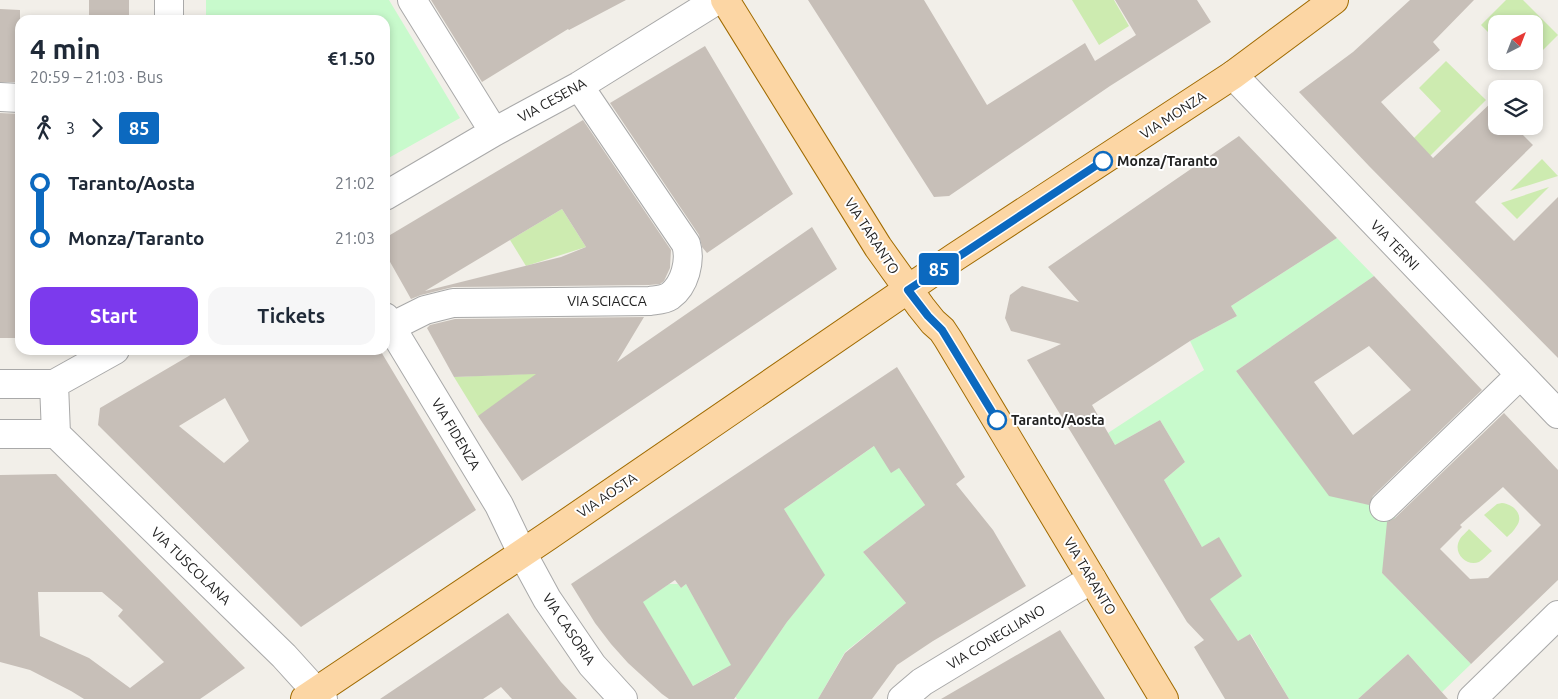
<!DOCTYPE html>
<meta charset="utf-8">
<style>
body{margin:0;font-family:Ubuntu,sans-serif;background:#f6f6f7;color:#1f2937;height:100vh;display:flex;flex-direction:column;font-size:19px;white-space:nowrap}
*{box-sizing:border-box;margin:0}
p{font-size:16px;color:#747a83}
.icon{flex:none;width:28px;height:28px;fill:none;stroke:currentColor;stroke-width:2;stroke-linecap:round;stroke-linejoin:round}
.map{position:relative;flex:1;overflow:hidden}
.drawer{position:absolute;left:15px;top:15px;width:375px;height:340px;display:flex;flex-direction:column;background:#fff;border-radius:15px;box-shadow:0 2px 8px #0003}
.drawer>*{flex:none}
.badge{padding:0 10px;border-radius:4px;font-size:18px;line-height:32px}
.needle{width:32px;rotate:42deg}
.fabs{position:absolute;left:1488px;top:15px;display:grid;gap:10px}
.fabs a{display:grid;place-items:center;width:55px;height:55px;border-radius:10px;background:#fff;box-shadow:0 2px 8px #0003;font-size:25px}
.map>.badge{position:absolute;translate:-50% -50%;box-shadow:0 0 0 2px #fff}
.legs{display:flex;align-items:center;gap:8px;height:55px;padding:0 15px;font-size:16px}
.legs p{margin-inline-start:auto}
.head{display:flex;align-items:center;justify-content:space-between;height:85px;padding:0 15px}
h1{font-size:28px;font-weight:700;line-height:38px}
.cta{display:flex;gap:10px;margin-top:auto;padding:10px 15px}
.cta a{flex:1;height:58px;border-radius:15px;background:#7c3aed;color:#fff;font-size:20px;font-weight:700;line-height:58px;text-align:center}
.cta a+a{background:#f6f6f7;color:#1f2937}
ul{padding:0 15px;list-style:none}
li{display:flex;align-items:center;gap:18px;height:55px;font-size:19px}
li i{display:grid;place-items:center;width:8px;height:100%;margin:0 6px;background:currentColor}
li i::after{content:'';width:12px;height:12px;margin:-6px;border:4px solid;border-radius:50%;background:#fff}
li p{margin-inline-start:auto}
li:first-child i{background:linear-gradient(#0000 50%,currentColor 0)}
li:last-child i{background:linear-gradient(currentColor 50%,#0000 0)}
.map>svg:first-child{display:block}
.grass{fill:#cdebb0}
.park{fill:#c8facc}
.building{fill:#c7bfb8;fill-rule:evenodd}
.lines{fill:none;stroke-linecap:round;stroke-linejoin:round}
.minor-casing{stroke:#a9a9a9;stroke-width:30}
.major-casing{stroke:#a06b00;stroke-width:30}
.minor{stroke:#fff;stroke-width:28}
.major{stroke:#fcd6a4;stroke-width:28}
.line-1-casing{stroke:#fff;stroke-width:11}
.line-1{stroke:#0c69bf;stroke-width:8}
.stop-1-dot{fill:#fff;stroke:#0c69bf;stroke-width:2.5}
.labels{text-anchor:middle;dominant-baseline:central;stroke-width:4;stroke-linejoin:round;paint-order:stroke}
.street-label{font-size:14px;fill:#222;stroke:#fff}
.stop-label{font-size:14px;font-weight:bold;fill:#222;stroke:#fff;text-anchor:start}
</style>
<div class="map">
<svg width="1558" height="699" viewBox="0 0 1558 699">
<rect width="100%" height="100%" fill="#f2efe9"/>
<path class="grass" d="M1072 0H1114L1129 26 1099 45Z
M1506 0H1523L1558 35 1534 59V24H1496V40L1481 25Z
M1446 61 1486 100 1417 169 1400 152 1441 111 1419 88Z
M1542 159 1558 176 1510 191Z
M1549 187 1517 219 1501 203Z
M562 209 586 247 526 266 510 240Z
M595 371 478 416 454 377Z
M1502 503C1514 504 1525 516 1516 527 1514 531 1510 534 1507 537L1484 515 1497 504Z
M1469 529 1492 551C1488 554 1484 559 1479 562 1467 567 1453 554 1459 541 1461 536 1466 533 1469 529Z"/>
<path class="park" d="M206 0H389L460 118 385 160V20H206Z
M1337 238 1374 276 1236 371 1329 495 1365 504 1373 497 1397 519 1382 573 1471 664 1442 692 1408 654 1358 699H1289L1251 634 1238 641 1210 599 1202 547 1164 480 1185 462 1160 420 1115 445 1108 433 1204 370 1190 341 1237 316 1231 306Z
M880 442 891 472 899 468 925 505 863 552 906 603 845 652 818 699H737L719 671 693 686 649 613 638 605 669 584H678L681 588 686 584 743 685 787 622 824 575 784 509Z"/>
<path class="building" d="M89 0H129V20H89Z
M431 0H626L569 30 568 29 482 82Z
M808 0H924L987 105 1085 43 1095 61 1136 35 1115 0H1197L1211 22 1110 86 949 196 934 197Z
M1410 0H1474L1433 42 1440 50 1381 102 1433 158 1496 98V126H1514L1533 145 1475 202 1514 241 1558 197V358L1369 166 1299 92 1353 52Z
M0 9 20 10V82H0Z
M705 46 793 194 707 253 702 247 699 235 610 103Z
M0 113 20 114V338H0Z
M583 120 671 250 670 268 664 281 660 284 649 285 453 287 421 295 411 299 385 253V238ZM562 209 586 247 561 257 425 291Z
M1239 136 1337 238 1231 306 1237 316 1190 341 1092 405 1115 445 1160 420 1185 462 1164 480 1202 547 1219 537 1242 576 1210 599 1238 641 1250 634 1289 699H1225L1194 647 1204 640 1187 622 1027 360 1061 344 1011 331 1005 318 1010 295 1022 286 1079 302 1048 267Z
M812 227 837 269 522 481 478 416 536 374 454 377 427 328 430 325 455 319 644 317 617 362Z
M1374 276 1482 390 1373 496 1369 505 1329 496 1236 371ZM1369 346 1411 390 1353 435 1314 382Z
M199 350H380L476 510 301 627 98 425 100 408ZM225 398 249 441 224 463 179 426Z
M897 367 965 477 956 484 993 530 1026 586 933 641 897 665 872 699H818L845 653 906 603 863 552 925 505 899 468 891 473 874 446 784 509 825 575 787 622 734 699H669L662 694 628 663 611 644 595 623 571 584ZM675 580 681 588 686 584 731 665 693 686 643 602Z
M1504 413 1558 470V580L1471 664 1382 573 1387 522 1395 518ZM1503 487 1541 525 1488 578 1470 579 1440 549 1462 527 1460 525Z
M56 474 245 668 200 699H84L71 691 30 670 0 662V475ZM38 592H102L123 610 118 616 164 662 130 688 89 658 40 636Z
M508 613 561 682 577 699H512L501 687 483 699H380Z
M1060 630 1105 699H941Z
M1408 654 1448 699H1358Z"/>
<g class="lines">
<defs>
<path id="minor" d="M169 0V20
M412 0 494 132
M1233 75 1558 414
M0 97 20 98
M385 196 494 132 579 86 717 0
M385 317 499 505 522 553 547 599 592 665 623 699
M391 327 425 310 453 303 650 301C656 300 664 300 670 296 685 285 691 261 686 244L579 86
M0 384H54L56 434H0
M54 384 115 350
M56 434 284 656 323 699
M1384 507 1520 375
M902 699 922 682 1092 579
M1472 699 1558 615"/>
<path id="major" d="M725 0 878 247 921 307 933 322 942 330 948 339 1164 699
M305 699 548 536 955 257 1233 75 1334 0"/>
</defs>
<use href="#minor" class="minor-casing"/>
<use href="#major" class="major-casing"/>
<use href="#minor" class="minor"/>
<use href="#major" class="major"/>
</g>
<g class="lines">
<defs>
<path id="line-1" d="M997 420 942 330 928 316 908 290 1103 161"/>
</defs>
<use href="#line-1" class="line-1-casing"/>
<use href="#line-1" class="line-1"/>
</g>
<g class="stop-1-dot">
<circle cx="1103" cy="161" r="9"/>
<circle cx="997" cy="420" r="9"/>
</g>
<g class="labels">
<g class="street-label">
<text transform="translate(552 100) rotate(-29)">VIA CESENA</text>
<text transform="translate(1173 115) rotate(-33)">VIA MONZA</text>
<text transform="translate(872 236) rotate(57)">VIA TARANTO</text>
<text transform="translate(1395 245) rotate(46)">VIA TERNI</text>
<text x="607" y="301">VIA SCIACCA</text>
<text transform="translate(456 434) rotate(59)">VIA FIDENZA</text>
<text transform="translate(607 495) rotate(-34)">VIA AOSTA</text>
<text transform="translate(191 566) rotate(44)">VIA TUSCOLANA</text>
<text transform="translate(1090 576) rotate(59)">VIA TARANTO</text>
<text transform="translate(569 629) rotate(56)">VIA CASORIA</text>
<text transform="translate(996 637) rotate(-31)">VIA CONEGLIANO</text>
</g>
<g class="stop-label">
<text x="1117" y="161">Monza/Taranto</text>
<text x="1011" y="420">Taranto/Aosta</text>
</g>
</g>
</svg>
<div class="fabs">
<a><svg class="needle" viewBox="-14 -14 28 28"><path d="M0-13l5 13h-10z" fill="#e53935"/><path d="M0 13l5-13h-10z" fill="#747a83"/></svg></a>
<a><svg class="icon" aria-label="layers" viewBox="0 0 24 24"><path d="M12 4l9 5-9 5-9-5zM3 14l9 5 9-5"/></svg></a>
</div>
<b class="badge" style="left:939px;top:269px;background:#0c69bf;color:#fff">85</b>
<section class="drawer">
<div class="head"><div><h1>4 min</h1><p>20:59 – 21:03 · Bus</p></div><b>€1.50</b></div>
<div class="legs"><svg class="icon" aria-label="walk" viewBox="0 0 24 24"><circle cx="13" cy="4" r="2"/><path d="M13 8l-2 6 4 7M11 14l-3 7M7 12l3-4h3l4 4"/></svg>3<svg class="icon" aria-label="forward" viewBox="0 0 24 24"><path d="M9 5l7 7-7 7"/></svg><b class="badge" style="background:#0c69bf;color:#fff">85</b></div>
<ul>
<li><i style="color:#0c69bf"></i><b>Taranto/Aosta</b><p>21:02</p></li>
<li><i style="color:#0c69bf"></i><b>Monza/Taranto</b><p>21:03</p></li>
</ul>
<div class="cta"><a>Start</a><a>Tickets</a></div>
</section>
</div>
